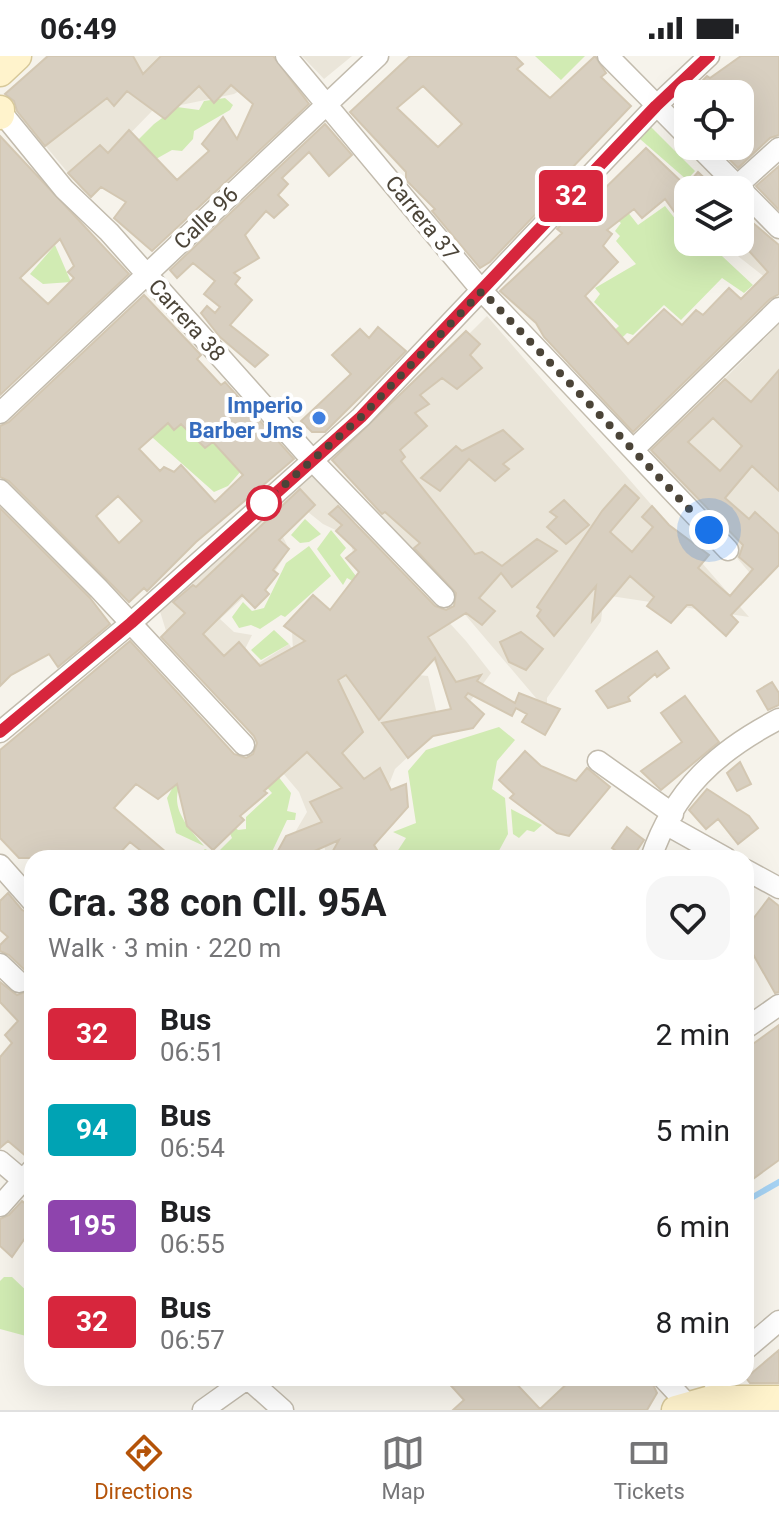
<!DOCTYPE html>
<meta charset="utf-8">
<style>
body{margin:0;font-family:Roboto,sans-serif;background:#f6f6f6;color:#202124;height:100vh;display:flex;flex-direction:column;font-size:30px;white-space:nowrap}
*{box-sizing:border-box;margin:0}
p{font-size:26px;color:#757577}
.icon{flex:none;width:44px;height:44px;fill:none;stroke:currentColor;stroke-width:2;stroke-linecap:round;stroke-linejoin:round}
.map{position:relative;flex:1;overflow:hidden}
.details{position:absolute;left:24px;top:794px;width:730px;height:536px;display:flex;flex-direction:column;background:#fff;border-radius:24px;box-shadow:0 8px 32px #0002}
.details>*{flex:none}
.badge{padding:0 16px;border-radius:6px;font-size:28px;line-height:52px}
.controls{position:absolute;left:674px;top:24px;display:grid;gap:16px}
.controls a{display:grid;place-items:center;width:80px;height:80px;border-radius:16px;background:#fff;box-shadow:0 8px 32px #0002;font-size:40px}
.you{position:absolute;width:40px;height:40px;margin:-20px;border:6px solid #fff;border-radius:50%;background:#1a73e8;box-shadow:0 0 0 12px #1a73e833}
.map>.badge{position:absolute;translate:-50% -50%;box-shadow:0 0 0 4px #fff}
.round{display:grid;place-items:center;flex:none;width:84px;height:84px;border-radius:24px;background:#f6f6f6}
.headline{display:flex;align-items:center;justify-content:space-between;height:136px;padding:0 24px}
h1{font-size:38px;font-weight:700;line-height:60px}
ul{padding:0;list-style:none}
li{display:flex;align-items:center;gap:24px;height:96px;padding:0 24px}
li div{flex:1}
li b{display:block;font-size:30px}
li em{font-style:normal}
li .badge{min-width:88px;font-weight:700;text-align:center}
.status{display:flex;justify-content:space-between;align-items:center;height:56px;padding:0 40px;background:#fff;direction:ltr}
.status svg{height:22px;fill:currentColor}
.dock{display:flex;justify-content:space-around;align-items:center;height:112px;border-top:2px solid #e0e0e0;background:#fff;font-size:22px;color:#757577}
.dock a{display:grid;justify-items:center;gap:4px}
.dock .selected{color:#b45309}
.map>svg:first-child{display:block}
.residential{fill:#eae5d9}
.green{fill:#d1ebb3}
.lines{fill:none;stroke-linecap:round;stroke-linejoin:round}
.stream{stroke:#a6d3f4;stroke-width:6}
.building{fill:#d8cfc0;stroke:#d3c7b2;stroke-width:2;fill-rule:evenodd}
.street-casing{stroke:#c2bbad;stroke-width:23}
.secondary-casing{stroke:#d7c899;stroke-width:31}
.street{stroke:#fff;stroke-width:20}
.secondary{stroke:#fff3cc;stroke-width:28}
.line-casing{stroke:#fff;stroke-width:18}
.line{stroke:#d7263d;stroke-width:12}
.walk{stroke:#4b4438;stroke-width:8;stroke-dasharray:0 14.4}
.shop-dot{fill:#3f7fe0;stroke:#fff;stroke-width:3}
.stop-dot{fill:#fff;stroke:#d7263d;stroke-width:4}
.labels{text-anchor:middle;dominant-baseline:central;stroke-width:8;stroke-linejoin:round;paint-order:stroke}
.street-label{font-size:22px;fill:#4b4438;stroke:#fff}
.shop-label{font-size:22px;font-weight:bold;fill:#366cbe;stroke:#fff;text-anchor:end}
</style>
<div class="status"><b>06:49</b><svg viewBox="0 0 49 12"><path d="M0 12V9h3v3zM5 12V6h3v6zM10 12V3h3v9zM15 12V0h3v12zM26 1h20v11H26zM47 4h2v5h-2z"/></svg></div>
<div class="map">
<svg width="779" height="1354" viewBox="0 0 779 1354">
<rect width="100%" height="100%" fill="#f6f3eb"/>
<path class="residential" d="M46 0H268L310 44 253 27 234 38 152 55 117 91 84 136 4 40Z
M302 0H352L324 23Z
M740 157 776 230 720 186H740Z
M487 260 749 561 604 539 601 565 547 642V655L338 409Z
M779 268V506L761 530 649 399Z
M312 419 355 465 346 479 323 468 308 456 282 479 289 493 264 533 246 539 220 563 234 576 252 579 243 597 254 610 289 588 293 594 292 576 313 551 408 618 428 620 440 671 395 713 381 749 346 802H326L324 786 280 802 307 756 299 736 254 683 181 585 167 578 159 552Z
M361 470 466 585 491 617 457 663 441 618 398 544 355 504 350 485Z"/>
<path class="green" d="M535 0H585L561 24Z
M225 42 233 49 230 54 194 75 193 83 182 95 172 94 140 112 136 86 154 68 177 51 199 54 204 45Z
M651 71 695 115 687 124 640 83Z
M608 131 638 169 665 150 688 179V186H707L753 229 744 237 722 222 681 264 664 249 633 279 627 277 601 302 594 293 619 270 594 246 600 238 595 232 636 208 616 185 620 180 615 175 621 167 593 145Z
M55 189 71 226 43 228 30 218Z
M165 364 173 373 182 364 225 396 241 415 228 430 214 436 144 374Z
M305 463 321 478 309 486 300 487 291 479Z
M331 474 346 492 340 499 365 532 347 522 343 529 317 493Z
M309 490 331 520 285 561 281 559 260 573 251 569 239 572 232 561 243 546 252 555 264 552 286 507Z
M274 574 289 588 261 604 251 594Z
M499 671 515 684 497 705 492 733 505 742 508 778 495 802H393L406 782 393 776 416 767 408 715 426 694Z
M264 702 291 737 287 755 296 757 295 764H287L269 802H195L205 793 216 798 232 782 222 760 238 774 246 773V761L272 737 262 726Z
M154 713 182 725C167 751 189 772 204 790L176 777 167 742 172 733Z
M511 753 542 769 534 776 527 774 519 782 513 778Z
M4 1221H12L32 1240V1260L26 1280 0 1273V1225Z"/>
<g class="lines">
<path class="stream" d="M746 1145 779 1126"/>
</g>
<path class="building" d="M48 0H133L143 18 161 0H273L309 48 152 195 114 162 126 146 101 131 91 141 68 117 100 89 108 97 129 74 177 124 209 95 202 88 223 61 237 83 253 48 231 29 214 47 199 30 165 63 127 35 114 50 107 42 45 90 17 55 14 45 5 38Z
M410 0H515L523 8 517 13 550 42 595 0 606 17 601 21 631 50 569 115 573 119 490 206 480 212 432 155 435 153 406 124V116L350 56ZM423 30 462 68 438 91 397 52Z
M741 0H779V79L770 82 738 112 716 90H740V71L752 60 740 48V38H689L707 20 710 22Z
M325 68 352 99 329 120 309 96 282 122 288 128 278 139 288 149 274 162 266 155 245 179 259 202 234 217 240 222 235 228 252 244 230 269 268 299 255 311 220 281 201 257 207 250 215 257 220 251 204 238 215 225 193 207 177 222 170 214Z
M0 80 129 218 0 339ZM60 183 74 210 68 216 74 222 48 248 20 222Z
M646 92 686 130 698 116 717 134H688V175L665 143 642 162 634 153 607 174 612 178 603 190 618 206 585 240 628 288 664 253 682 269 696 254 703 259 729 232 741 243 768 216 740 185V156L779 189V238L770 243 633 376 544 281 536 267 500 235 562 177 557 173 571 159 573 161 588 144 591 146Z
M779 110V154L756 130Z
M144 239 201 299 197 303 221 329 225 326 294 403 196 486 147 535 144 532 129 546 9 425 0 421V370L9 366ZM168 367 174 374 181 368 205 392 213 386 243 419 215 446 181 409 174 416 164 411 160 415 139 393ZM118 440 142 465 119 487 96 460Z
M378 271 406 295 325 376H312L301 365 351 318 332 299 360 273 369 282Z
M466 275 480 288 470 299 482 312 457 333 442 322 420 339 429 348 415 357 427 370 400 394 405 401 401 405 475 498 482 496 502 510 537 483 557 495 512 531 501 517 479 542 495 555 482 569 466 557 428 581 456 626 481 619 477 625 515 647 519 637 560 653 545 679 522 666 527 658 516 652 512 660 468 637 465 641 484 658 473 672 433 680 408 702 382 667 451 653 435 602 379 664 346 619 338 624 363 676 342 697 364 723 380 712 391 734 406 728 408 751 374 789 382 802H329L339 784 299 802H274L286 780 322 766 310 746 342 732 307 696 264 735 267 737 240 760 244 764 213 794 187 770 177 728 158 743 136 728 114 752 173 802H150L130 786 115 802H19L0 782V694L130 585 234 698 246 702 253 698 257 687 254 680 161 581 185 557 173 546 193 529 196 531 300 433 315 449 279 484 289 493 273 514 278 518 265 534 269 538 255 552 242 539 203 578 224 600 239 586 260 610 305 585 284 570 313 539 330 554 359 516 346 502 356 494 336 475 342 469 329 458 338 450 435 550 446 554 454 550 456 537 414 492 420 487 385 456 382 458 332 404Z
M779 314V435L752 410 725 442 749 463 755 456 779 478V509L731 559 738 566 726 580 692 549H687L671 567 647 550 654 541 630 520 592 565 596 530 554 580 537 560 541 554 537 551 602 455 625 429 639 442 610 476 632 496 653 471 642 461 652 450 669 469 709 499 698 512 730 540 753 513 739 501 743 489 651 394 725 323 751 346ZM713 362 742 390 720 415 688 386Z
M503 374 523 393 503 408 509 413 495 425 469 403 440 435 421 422 456 390 462 395Z
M564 444 589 469 566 488 547 471 557 461 550 456Z
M0 452 90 542 110 568 58 611 49 598 11 619 0 630Z
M521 576 543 593 526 614 509 606 500 586Z
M657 595 669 612 657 621 655 618 628 641 630 645 608 652 596 635Z
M772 626 779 637V649L768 654 757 635Z
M685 640 719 686 661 734 641 715 682 686 661 657Z
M525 695 541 710 576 725 587 712 610 731 569 780 557 777 510 742 514 738 499 724Z
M740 706 751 728 737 735 727 717Z
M707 733 749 760 758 772 738 788 718 763 706 773 689 754Z
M627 771 644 784 632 802H626L612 792Z
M8 837 22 854 32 858V1101L28 1102 8 1085 0 1092V1001L12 987 5 979 18 965 0 946V926L17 939 28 935 32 928 28 917 9 899 0 895V889L8 881 0 874V845Z
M769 842 779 850V936L775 937 754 900 746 908V872Z
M779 969V1104L746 1128V993Z
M22 1145 32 1153V1172L12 1201 0 1190V1163L9 1159Z
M779 1294V1327H750L746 1322Z
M444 1322H511L540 1353 573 1322H650L657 1337 647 1354H453L464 1344Z"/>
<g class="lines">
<defs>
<path id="street" d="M286 0 482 235 728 494
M608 0 688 81
M2 57 64 133 109 176 312 404 444 541
M698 90 779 172
M738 129 779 92
M0 357 378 0
M633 394 779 252
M0 434 99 533 244 689
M0 676 131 567 361 361 656 50 709 0
M598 705 673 758
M667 769 726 802
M651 802C674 734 717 695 779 663
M0 809 32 845
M746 814 779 832
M0 908 19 926
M746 972 779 949
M0 1105 32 1132
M0 1150 32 1114
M746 1293 779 1265
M247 1322 283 1354
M663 1322 693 1354
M711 1344 719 1322
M203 1354 248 1322"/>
<path id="secondary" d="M0 16 17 0
M0 54V59
M676 1354 711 1344H779"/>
</defs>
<use href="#street" class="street-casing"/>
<use href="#secondary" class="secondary-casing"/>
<use href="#street" class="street"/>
<use href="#secondary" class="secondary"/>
</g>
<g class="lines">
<defs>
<path id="line" d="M0 676 131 567 361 361 656 50 709 0"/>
</defs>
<use href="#line" class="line-casing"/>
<use href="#line" class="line"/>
<path class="walk" d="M264 447 361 361 482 235 709 474"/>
</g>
<circle class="shop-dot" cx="319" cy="362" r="8"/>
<circle class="stop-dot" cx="264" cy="447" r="16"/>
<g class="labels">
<g class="street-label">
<text transform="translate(206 162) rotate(-44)">Calle 96</text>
<text transform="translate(422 162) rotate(51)">Carrera 37</text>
<text transform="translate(187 264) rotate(48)">Carrera 38</text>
</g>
<g class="shop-label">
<text x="303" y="349">Imperio<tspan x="303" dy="25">Barber Jms</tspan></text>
</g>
</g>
</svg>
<div class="controls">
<a><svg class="icon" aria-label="locate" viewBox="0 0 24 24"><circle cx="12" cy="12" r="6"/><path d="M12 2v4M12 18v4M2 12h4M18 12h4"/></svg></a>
<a><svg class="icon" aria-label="layers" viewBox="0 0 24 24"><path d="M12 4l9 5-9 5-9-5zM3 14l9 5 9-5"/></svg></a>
</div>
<div class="you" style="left:709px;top:474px"></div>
<b class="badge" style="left:571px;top:140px;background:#d7263d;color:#fff">32</b>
<section class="details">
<div class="headline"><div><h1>Cra. 38 con Cll. 95A</h1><p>Walk · 3 min · 220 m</p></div><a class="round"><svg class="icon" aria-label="heart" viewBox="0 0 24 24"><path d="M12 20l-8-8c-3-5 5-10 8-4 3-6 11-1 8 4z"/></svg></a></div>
<ul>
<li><span class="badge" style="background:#d7263d;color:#fff">32</span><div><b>Bus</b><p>06:51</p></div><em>2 min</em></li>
<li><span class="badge" style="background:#00a3b4;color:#fff">94</span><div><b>Bus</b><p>06:54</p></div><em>5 min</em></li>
<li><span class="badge" style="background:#8e44ad;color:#fff">195</span><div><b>Bus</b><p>06:55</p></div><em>6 min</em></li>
<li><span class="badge" style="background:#d7263d;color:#fff">32</span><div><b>Bus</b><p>06:57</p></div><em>8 min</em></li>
</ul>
</section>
</div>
<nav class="dock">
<a class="selected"><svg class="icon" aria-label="directions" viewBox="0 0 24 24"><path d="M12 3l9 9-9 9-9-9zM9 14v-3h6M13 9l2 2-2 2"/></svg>Directions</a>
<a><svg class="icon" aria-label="map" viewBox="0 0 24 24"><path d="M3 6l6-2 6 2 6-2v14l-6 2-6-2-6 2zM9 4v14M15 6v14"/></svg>Map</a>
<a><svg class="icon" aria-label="tickets" viewBox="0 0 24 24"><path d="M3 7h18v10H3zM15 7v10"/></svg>Tickets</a>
</nav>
